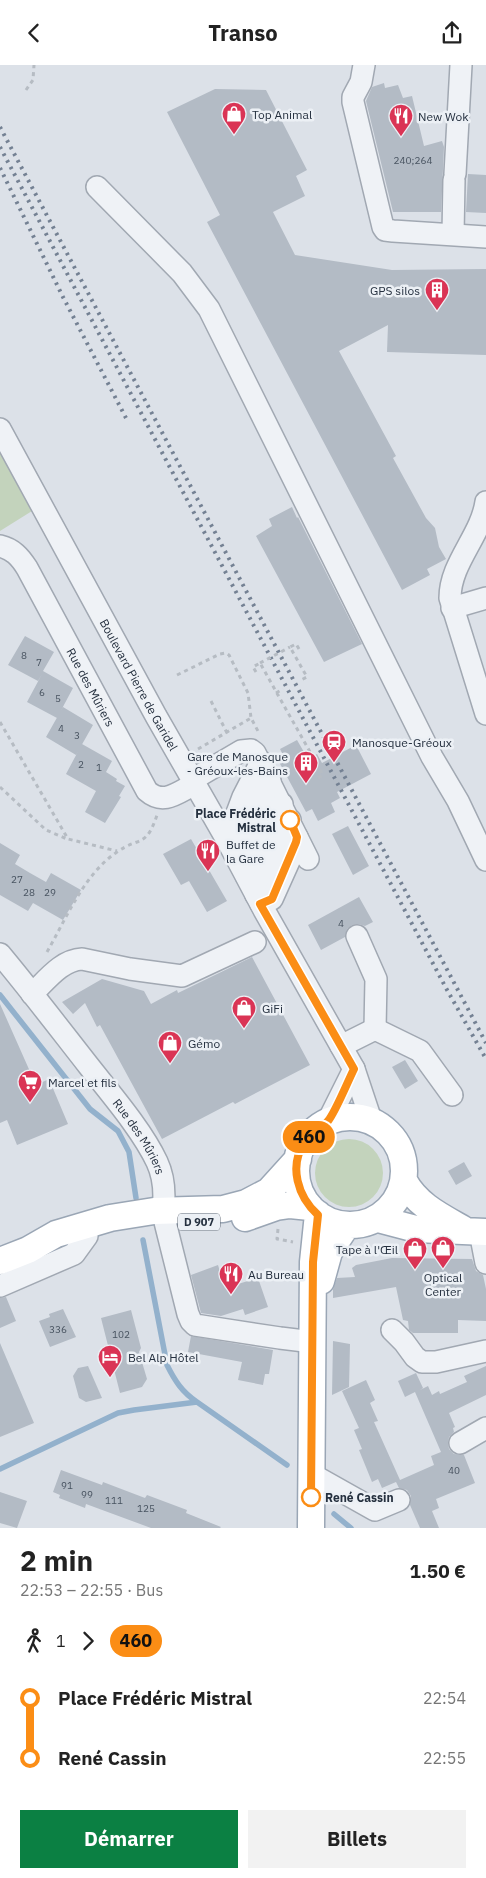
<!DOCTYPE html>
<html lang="fr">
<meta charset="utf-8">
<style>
body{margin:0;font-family:"IBM Plex Sans",sans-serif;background:#f2f2f2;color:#222;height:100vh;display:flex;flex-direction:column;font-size:19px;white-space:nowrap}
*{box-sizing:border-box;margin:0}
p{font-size:16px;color:#767676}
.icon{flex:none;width:28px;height:28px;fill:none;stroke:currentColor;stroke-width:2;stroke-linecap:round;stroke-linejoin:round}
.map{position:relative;height:1463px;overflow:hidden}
.side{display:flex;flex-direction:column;background:#fff;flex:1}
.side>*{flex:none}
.badge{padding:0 10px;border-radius:16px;font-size:18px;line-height:32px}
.map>.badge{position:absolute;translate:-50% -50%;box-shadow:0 0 0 2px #fff}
.legs{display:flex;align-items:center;gap:8px;height:55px;padding:0 20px;font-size:16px}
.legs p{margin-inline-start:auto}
.summary{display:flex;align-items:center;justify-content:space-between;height:85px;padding:0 20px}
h1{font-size:28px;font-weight:700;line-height:38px}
.cta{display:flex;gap:10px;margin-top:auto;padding:10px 20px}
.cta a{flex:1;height:58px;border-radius:0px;background:#0b8043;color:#fff;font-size:20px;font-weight:700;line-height:58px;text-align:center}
.cta a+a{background:#f2f2f2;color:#222}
ul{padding:0 20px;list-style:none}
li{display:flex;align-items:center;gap:18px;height:60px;font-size:19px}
li i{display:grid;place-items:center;width:8px;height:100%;margin:0 6px;background:currentColor}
li i::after{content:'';width:12px;height:12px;margin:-6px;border:4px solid;border-radius:50%;background:#fff}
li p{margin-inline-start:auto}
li:first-child i{background:linear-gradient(#0000 50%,currentColor 0)}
li:last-child i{background:linear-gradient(currentColor 50%,#0000 0)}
header{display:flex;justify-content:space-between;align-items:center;height:65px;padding:0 20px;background:#fff;font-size:22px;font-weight:700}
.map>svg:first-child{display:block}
.green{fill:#c3d3bc}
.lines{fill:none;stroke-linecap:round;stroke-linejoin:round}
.stream{stroke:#93b1cc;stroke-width:5.5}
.building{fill:#b3bbc5}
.minor-casing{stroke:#a1a8b2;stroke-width:24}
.major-casing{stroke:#9aa6b5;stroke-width:29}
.path{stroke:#b6bcc3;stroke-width:3;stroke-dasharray:4 4;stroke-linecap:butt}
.minor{stroke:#eff2f6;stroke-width:21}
.major{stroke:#fff;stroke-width:26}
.rail{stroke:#748193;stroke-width:4;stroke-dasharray:2.5 5;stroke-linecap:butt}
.path-bridge{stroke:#b6bcc3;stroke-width:3;stroke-dasharray:4 4;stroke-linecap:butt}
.line-1-casing{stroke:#fff;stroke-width:11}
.line-1{stroke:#fb8d15;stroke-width:8}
.stop-1-dot{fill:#fff;stroke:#fb8d15;stroke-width:2.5}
.labels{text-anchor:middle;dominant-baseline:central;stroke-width:5;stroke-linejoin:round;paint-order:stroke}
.number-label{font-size:10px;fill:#485360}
.shield{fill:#ecf0f5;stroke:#616a76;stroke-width:1}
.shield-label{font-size:11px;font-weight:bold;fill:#25303f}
.poi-label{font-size:12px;fill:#25303f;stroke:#ecf0f5;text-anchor:start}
.street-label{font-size:12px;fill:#25303f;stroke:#ecf0f5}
.stop-label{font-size:12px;font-weight:bold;fill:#25303f;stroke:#ecf0f5;text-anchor:end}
</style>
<header><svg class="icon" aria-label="back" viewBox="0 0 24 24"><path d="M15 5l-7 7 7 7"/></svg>Transo<svg class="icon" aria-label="share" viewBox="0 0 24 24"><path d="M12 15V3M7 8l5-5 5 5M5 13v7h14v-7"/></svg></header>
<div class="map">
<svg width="486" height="1463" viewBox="0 0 486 1463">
<rect width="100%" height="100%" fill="#dce1e8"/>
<path class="green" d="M0 388 32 446 0 466Z
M315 1108a34 34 0 1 1 68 0a34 34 0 1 1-68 0Z"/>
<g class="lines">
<path class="stream" d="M0 930 90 1044 118 1066 129 1087 136 1133
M143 1175 167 1300C175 1316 182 1327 197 1337
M0 1404 118 1348 134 1345 197 1337 287 1400
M334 1449 351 1463"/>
</g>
<path class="building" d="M384 18 385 23 398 20 403 33 412 31 424 81 442 76 444 82 441 147H393L366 36 372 22Z
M215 24 266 25 307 105 296 111 305 131 273 147 295 190 392 205 486 204V290L387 287 388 260 339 286 396 391 393 393 426 453 435 463 439 482 446 494 427 504 430 510 402 525 207 157 220 150 167 47Z
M468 109 486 110V148L466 147Z
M292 442 297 453 298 452 362 579 324 597 256 471 272 461 269 454Z
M25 571 54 587 43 606 73 623 57 653 27 637 42 609 38 616 8 600Z
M63 642 93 660 76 690 46 672Z
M297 675 308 694 317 689 322 698 356 680 371 709 337 727 340 733 331 738 335 747 318 756 312 744 306 747 278 695 284 692 280 684Z
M82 679 112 696 106 707 117 714 116 716 125 721 119 731 121 732 105 758 85 747 96 726 66 709Z
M348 761 369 801 353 810 332 769Z
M191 774 227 836 207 847 189 816 181 820 163 789Z
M0 778 20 790 15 799 30 808 46 817 51 808 81 825 63 855 33 838 28 846 0 830Z
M359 832 373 857 365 861 359 859 352 860 347 864 345 872 321 885 308 860Z
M252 892 310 1000 235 1039 233 1037 162 1074 100 960 97 962 85 938 73 949 62 937 102 914 144 926 151 939 177 925 178 928Z
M0 939 36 1020 49 1014 68 1059 17 1080 7 1055 0 1058Z
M405 995 418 1016 405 1024 392 1002Z
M464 1097 472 1111 456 1120 448 1106Z
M392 1193 472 1194 476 1206 483 1210 486 1224V1256L458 1255V1268H413L409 1265 408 1256 403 1255 396 1222 333 1233V1224L337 1213 355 1212 352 1203 356 1200Z
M218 1200 225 1223 258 1213 268 1242 245 1250 243 1244 221 1251 201 1248 191 1210Z
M6 1232 16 1256 0 1263V1233Z
M63 1244 76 1272 50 1282 39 1256 50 1252 49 1249Z
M131 1245 141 1283 139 1287 147 1314 142 1322 120 1328 101 1253Z
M191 1271 273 1285 269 1309H265L263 1320 238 1315 242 1297 188 1287Z
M333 1276 350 1279 349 1322 332 1330Z
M0 1278 34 1358 0 1372Z
M88 1301 102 1333 86 1337 79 1333 73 1311 78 1303Z
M486 1301V1330L449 1348 455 1362 453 1363 454 1367 449 1372 448 1378 449 1384 454 1389 464 1390 475 1418 436 1434 439 1443 432 1446 439 1463H420L410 1440 411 1431 407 1425 399 1423 396 1417 382 1423 378 1414 372 1417 359 1385 362 1384 354 1365 359 1363 342 1326 366 1315 375 1335 370 1338 378 1356 374 1357 400 1415 434 1400 431 1391 441 1387 415 1327 405 1332 398 1316 416 1308 423 1323 420 1325 428 1321 432 1330 439 1326 440 1329 467 1317 464 1311Z
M61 1405 102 1420 103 1417 145 1433 147 1430 187 1445 186 1448 221 1462 220 1463H151L86 1439 85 1443 59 1433 60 1430 53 1427Z
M0 1427 27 1436 17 1463 0 1458Z"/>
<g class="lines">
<defs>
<g id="minor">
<path d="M364 0 361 17 353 32V37L383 162 385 165 393 166 486 172"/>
<path d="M455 109 461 0"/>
<path d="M97 122 182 208 209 244 432 692 458 736 486 795"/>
<path d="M453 169 454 115"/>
<path id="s1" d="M0 364 156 651 227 775 264 845 354 1004 371 1055"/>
<path d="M486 437C481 471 450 498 450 533L486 649"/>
<path id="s2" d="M0 481C13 484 20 492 27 503L147 726C164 741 178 727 195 719"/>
<path d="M452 543 486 533"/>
<path d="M192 715 241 686 251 685 255 688 308 794"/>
<path d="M227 775 243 732 261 697"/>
<path d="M235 790 270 716"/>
<path d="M246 810 282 739"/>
<path d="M256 830 290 755"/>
<path d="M261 839 272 834 294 785 297 772"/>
<path d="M357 871 376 914 375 964"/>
<path id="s3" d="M0 889C30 925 59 963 88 1000 110 1028 142 1065 157 1097 164 1112 165 1129 163 1145"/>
<path d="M32 929C46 916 61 895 82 894L130 904 182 911 255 877"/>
<path d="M341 981 375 964 420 986 452 1030"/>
<path d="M328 1056 354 1004"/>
<path d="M165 1157 188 1249 191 1256 195 1260 280 1273 313 1277"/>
<path d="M480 1167 486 1198"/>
<path d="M0 1221 74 1189 87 1171"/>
<path d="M392 1265 404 1277 415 1292 422 1297H436L486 1286"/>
<path d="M460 1378 486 1363"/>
<path d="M311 1409 375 1445 399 1435"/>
</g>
<path id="major" d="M296 1106a54 54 0 1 1 108 0a54 54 0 1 1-108 0Z
M404 1116C417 1140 440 1151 463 1164
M245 1153 276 1142 290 1140 310 1142
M378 1154 416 1164 486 1167
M0 1196 28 1185 56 1169 110 1153 154 1146 223 1144 246 1138 269 1126 298 1094
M321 1216 329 1187 347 1160
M311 1463 313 1197 318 1149"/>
</defs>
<use href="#minor" class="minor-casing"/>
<use href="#major" class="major-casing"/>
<path class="path" d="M26 25 33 15 34 0
M299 584 296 579 290 582 307 612 301 615
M256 607 253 602 260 598 323 710 318 713
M177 610 220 589 226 588 229 590 248 628 251 653
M276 628 283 624
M211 636 227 668
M0 657 68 774 117 786
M198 684 251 653 259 668
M0 722 46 765 67 774
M47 887C66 854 84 809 117 787 140 771 146 783 157 750
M278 1164 277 1174 293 1177"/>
<use href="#minor" class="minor"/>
<use href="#major" class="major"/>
<path class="rail" d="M0 62 486 978
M0 82 446 923 486 994
M0 103 63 232 126 353"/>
<path class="path-bridge" d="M260 598 290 582"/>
</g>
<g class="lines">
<defs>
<path id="line-1" d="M290 755 297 772 296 777 272 834 260 839 354 1004C348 1016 335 1048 328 1056 325 1060 319 1062 315 1065 311 1068 308 1073 305 1077 288 1101 298 1132 318 1150L313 1197 311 1432"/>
</defs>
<use href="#line-1" class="line-1-casing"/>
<use href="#line-1" class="line-1"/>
</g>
<defs>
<symbol id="shop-pin" viewBox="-11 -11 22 30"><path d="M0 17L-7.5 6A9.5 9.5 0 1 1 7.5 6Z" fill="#da3455" stroke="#ecf0f5"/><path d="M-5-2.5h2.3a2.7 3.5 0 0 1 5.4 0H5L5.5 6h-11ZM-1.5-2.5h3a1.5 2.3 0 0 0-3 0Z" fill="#fff"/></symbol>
<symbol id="restaurant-pin" viewBox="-11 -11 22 30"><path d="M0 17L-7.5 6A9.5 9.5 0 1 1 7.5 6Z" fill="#da3455" stroke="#ecf0f5"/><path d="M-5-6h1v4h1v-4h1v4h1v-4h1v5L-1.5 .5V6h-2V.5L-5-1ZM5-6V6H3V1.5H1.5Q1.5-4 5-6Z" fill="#fff"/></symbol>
<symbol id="building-pin" viewBox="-11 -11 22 30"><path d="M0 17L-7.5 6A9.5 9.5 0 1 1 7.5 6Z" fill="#da3455" stroke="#ecf0f5"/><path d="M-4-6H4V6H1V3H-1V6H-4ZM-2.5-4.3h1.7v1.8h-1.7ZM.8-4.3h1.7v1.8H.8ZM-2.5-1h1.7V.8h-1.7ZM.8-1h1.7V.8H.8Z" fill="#fff"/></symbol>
<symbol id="station-pin" viewBox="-11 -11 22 30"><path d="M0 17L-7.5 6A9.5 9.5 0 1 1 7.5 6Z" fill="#da3455" stroke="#ecf0f5"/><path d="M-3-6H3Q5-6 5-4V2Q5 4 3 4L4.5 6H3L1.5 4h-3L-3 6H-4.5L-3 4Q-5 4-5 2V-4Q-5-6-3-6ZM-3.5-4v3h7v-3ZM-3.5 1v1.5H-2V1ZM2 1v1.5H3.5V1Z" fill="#fff"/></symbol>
<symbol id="supermarket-pin" viewBox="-11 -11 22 30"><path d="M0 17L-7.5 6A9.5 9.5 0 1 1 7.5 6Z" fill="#da3455" stroke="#ecf0f5"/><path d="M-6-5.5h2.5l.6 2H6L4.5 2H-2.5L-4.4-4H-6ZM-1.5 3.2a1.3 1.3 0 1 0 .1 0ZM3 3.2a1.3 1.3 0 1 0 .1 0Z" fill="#fff"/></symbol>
<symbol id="hotel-pin" viewBox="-11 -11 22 30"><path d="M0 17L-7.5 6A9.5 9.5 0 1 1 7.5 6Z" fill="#da3455" stroke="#ecf0f5"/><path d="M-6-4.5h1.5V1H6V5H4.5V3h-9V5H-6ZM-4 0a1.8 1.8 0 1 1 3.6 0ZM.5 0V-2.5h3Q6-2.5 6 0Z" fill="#fff"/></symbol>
</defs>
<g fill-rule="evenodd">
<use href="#shop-pin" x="220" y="35" width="28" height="38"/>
<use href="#restaurant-pin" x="387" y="37" width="28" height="38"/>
<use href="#building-pin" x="423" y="211" width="28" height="38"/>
<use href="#station-pin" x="320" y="663" width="28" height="38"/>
<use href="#building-pin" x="292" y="684" width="28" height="38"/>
<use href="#restaurant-pin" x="194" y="772" width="28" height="38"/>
<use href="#shop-pin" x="230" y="929" width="28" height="38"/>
<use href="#shop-pin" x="156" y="964" width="28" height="38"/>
<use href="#supermarket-pin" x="16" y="1003" width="28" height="38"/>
<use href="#shop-pin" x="429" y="1169" width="28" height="38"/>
<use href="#shop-pin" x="401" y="1170" width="28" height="38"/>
<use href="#restaurant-pin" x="217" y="1195" width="28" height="38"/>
<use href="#hotel-pin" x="96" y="1278" width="28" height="38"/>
</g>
<g class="stop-1-dot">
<circle cx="290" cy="755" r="9"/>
<circle cx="311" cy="1432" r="9"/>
</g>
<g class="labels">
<g class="number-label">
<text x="413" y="95">240;264</text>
<text x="24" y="590">8</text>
<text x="39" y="597">7</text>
<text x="42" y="627">6</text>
<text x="58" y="633">5</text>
<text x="61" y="663">4</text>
<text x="77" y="670">3</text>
<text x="81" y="699">2</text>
<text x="99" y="702">1</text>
<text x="17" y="814">27</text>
<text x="29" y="827">28</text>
<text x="50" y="827">29</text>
<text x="341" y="858">4</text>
<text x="58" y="1264">336</text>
<text x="121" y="1269">102</text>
<text x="454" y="1405">40</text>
<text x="67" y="1420">91</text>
<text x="87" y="1429">99</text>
<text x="114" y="1435">111</text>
<text x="146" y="1443">125</text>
</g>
<rect class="shield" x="178" y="1148.5" width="42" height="17" rx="4"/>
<g class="shield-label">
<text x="199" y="1157">D 907</text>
</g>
<g class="poi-label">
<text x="252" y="49">Top Animal</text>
<text x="418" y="51">New Wok</text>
<text x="420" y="225" text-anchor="end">GPS silos</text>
<text x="352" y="677">Manosque-Gréoux</text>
<text x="288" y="691" text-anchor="end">Gare de Manosque<tspan x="288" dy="14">- Gréoux-les-Bains</tspan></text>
<text x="226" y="779">Buffet de<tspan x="226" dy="14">la Gare</tspan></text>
<text x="262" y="943">GiFi</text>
<text x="188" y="978">Gémo</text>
<text x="48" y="1017">Marcel et fils</text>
<text x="398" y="1184" text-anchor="end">Tape à l'Œil</text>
<text x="248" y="1209">Au Bureau</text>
<text x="443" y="1212" text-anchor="middle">Optical<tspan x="443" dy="14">Center</tspan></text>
<text x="128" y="1292">Bel Alp Hôtel</text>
</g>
<g class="street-label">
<text stroke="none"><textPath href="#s1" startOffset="291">Boulevard Pierre de Garidel</textPath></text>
<text stroke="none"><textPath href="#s2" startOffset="171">Rue des Mûriers</textPath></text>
<text stroke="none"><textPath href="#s3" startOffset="230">Rue des Mûriers</textPath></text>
</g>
<g class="stop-label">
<text x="276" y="748">Place Frédéric<tspan x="276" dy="14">Mistral</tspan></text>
<text x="325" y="1432" text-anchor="start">René Cassin</text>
</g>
</g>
</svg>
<b class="badge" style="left:309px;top:1072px;background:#fb8d15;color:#111">460</b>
</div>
<section class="side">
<div class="summary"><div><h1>2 min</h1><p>22:53 – 22:55 · Bus</p></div><b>1.50 €</b></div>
<div class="legs"><svg class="icon" aria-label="walk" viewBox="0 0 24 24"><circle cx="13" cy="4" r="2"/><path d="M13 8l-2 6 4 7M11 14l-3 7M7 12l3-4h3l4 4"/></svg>1<svg class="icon" aria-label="forward" viewBox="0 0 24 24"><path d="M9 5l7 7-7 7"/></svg><b class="badge" style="background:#fb8d15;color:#111">460</b></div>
<ul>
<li><i style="color:#fb8d15"></i><b>Place Frédéric Mistral</b><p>22:54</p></li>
<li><i style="color:#fb8d15"></i><b>René Cassin</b><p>22:55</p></li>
</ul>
<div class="cta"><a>Démarrer</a><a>Billets</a></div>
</section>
